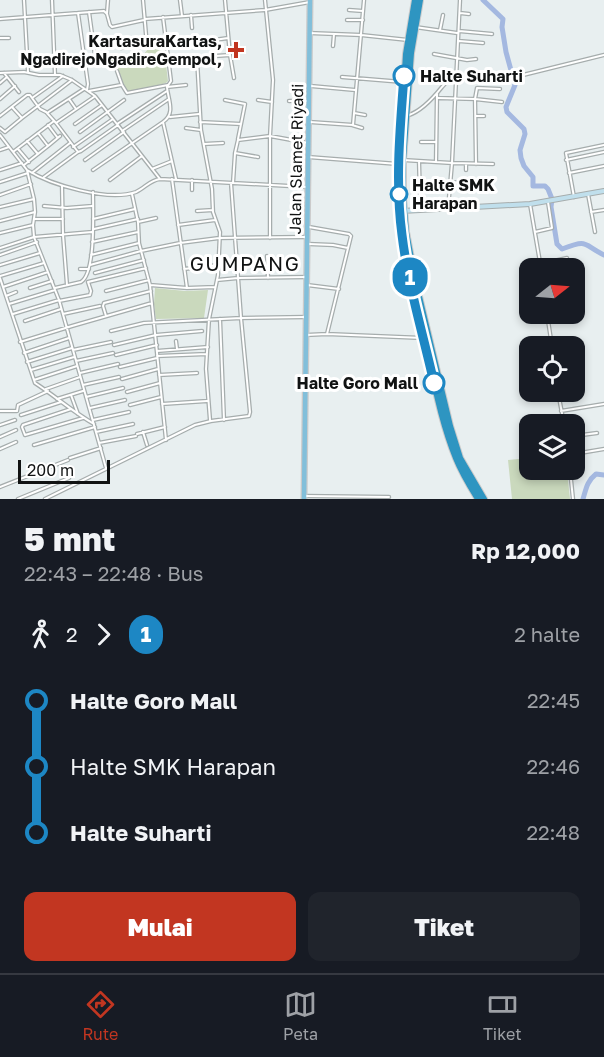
<!DOCTYPE html>
<html lang="id">
<meta charset="utf-8">
<style>
body{margin:0;font-family:"Golos Text",sans-serif;background:#20242c;color:#f1f3f6;height:100vh;display:flex;flex-direction:column;font-size:22px;white-space:nowrap}
*{box-sizing:border-box;margin:0}
p{font-size:20px;color:#9ea1a6}
.icon{flex:none;width:33px;height:33px;fill:none;stroke:currentColor;stroke-width:2;stroke-linecap:round;stroke-linejoin:round}
.map{position:relative;height:499px;overflow:hidden}
.side{display:flex;flex-direction:column;background:#171b24;flex:1}
.side>*{flex:none}
.badge{padding:0 12px;border-radius:20px;font-size:21px;line-height:39px}
.needle{width:39px;rotate:73deg}
.buttons{position:absolute;left:519px;top:258px;display:grid;gap:12px}
.buttons a{display:grid;place-items:center;width:66px;height:66px;border-radius:12px;background:#171b24;box-shadow:0 3px 9px #0003;font-size:30px}
.scale{position:absolute;left:18px;bottom:15px;width:92px;box-sizing:border-box;padding-left:6px;border:3px solid #111313;border-top:0;font-size:16px;line-height:21px;white-space:nowrap;color:#111313;-webkit-text-stroke:4px #fff;paint-order:stroke}
.map>.badge{position:absolute;translate:-50% -50%;box-shadow:0 0 0 3px #fff}
.legs{display:flex;align-items:center;gap:9px;height:66px;padding:0 24px;font-size:20px}
.legs p{margin-inline-start:auto}
.head{display:flex;align-items:center;justify-content:space-between;height:102px;padding:0 24px}
h1{font-size:33px;font-weight:800;line-height:45px}
.action{display:flex;gap:12px;margin-top:auto;padding:12px 24px}
.action a{flex:1;height:69px;border-radius:12px;background:#c23621;color:#fff;font-size:24px;font-weight:800;line-height:69px;text-align:center}
.action a+a{background:#20242c;color:#f1f3f6}
ul{padding:0 24px;list-style:none}
li{display:flex;align-items:center;gap:21px;height:66px;font-size:22px}
li i{display:grid;place-items:center;width:9px;height:100%;margin:0 8px;background:currentColor}
li i::after{content:'';width:15px;height:15px;margin:-8px;border:4px solid;border-radius:50%;background:#171b24}
li p{margin-inline-start:auto}
li:first-child i{background:linear-gradient(#0000 50%,currentColor 0)}
li:last-child i{background:linear-gradient(currentColor 50%,#0000 0)}
.menu{display:flex;justify-content:space-around;align-items:center;height:84px;border-top:2px solid #363941;background:#171b24;font-size:16px;color:#9ea1a6}
.menu a{display:grid;justify-items:center;gap:3px}
.menu .current{color:#c23621}
.map>svg:first-child{display:block}
.green{fill:#cad9bd}
.lines{fill:none;stroke-linecap:round;stroke-linejoin:round}
.river{stroke:#a4b8e0;stroke-width:5}
.street-casing{stroke:#a6adad;stroke-width:4.5}
.secondary-casing{stroke:#a6adad;stroke-width:6}
.primary-casing{stroke:#cbcbcb;stroke-width:7}
.highway-casing{stroke:#cbcbcb;stroke-width:8}
.street{stroke:#fff;stroke-width:2}
.secondary{stroke:#c0dfec;stroke-width:4}
.primary{stroke:#82bfda;stroke-width:4.5}
.highway{stroke:#2e95c1;stroke-width:6}
.line-1-casing{stroke:#fff;stroke-width:14}
.line-1{stroke:#1d87c4;stroke-width:9}
.poi-dot{fill:#c23621;stroke:#fff;stroke-width:2}
.stop-1-dot{fill:#fff;stroke:#1d87c4;stroke-width:3}
.labels{text-anchor:middle;dominant-baseline:central;stroke-width:6;stroke-linejoin:round;paint-order:stroke}
.poi-label{font-size:16px;font-weight:bold;fill:#111313;stroke:#fff;text-anchor:end}
.stop-label{font-size:16px;font-weight:bold;fill:#111313;stroke:#fff;text-anchor:start}
.street-label{font-size:16px;fill:#111313;stroke:#fff}
.quarter-label{font-size:20px;letter-spacing:1.5px;fill:#111313;stroke:#fff}
</style>
<div class="map">
<svg width="604" height="499" viewBox="0 0 604 499">
<rect width="100%" height="100%" fill="#e8eff0"/>
<path class="green" d="M164 48 168 81 166 83 128 94 111 60 144 54 148 49Z
M155 288 185 291 208 290 204 318 156 319 154 304Z
M529 458 530 470H567L570 499H512L508 460Z"/>
<g class="lines">
<path class="river" d="M483 0 503 19 502 27 506 52 515 85 506 107 507 112 524 129 525 134 520 150 521 158 524 166 533 177V186H545L548 189 552 199 551 207 557 244 562 249C589 239 582 244 604 255
M583 499C586 489 587 481 596 474L604 475"/>
<defs>
<path id="street" d="M24 0 28 72
M52 0 55 75
M143 0 147 46 166 43
M180 0 182 16
M265 0 273 80 270 136V238
M349 10 363 11
M78 13 88 84 87 90
M107 13 108 0
M460 13 469 14
M191 15 192 28
M163 17 171 81 167 87C168 100 176 113 163 122
M0 19 104 11 107 14 110 25 112 27 144 20
M145 19 265 10 310 2
M347 20H363
M415 27 457 33
M440 30 443 15
M459 31 492 34
M309 33 361 35 408 40
M0 38H9
M207 41 228 38
M459 41 483 43
M333 46 334 34
M121 48 147 43
M434 54 467 60 476 59
M230 55 234 78
M54 58H69
M197 58 201 130 212 189 213 212 220 232 218 275 209 319 206 369 210 420
M169 63 201 57 230 55 225 0
M86 65 95 64 96 63 89 12
M117 71 122 85 127 93 168 85
M0 73 24 72 39 75H60L72 80 95 96 160 179
M4 73 19 92
M523 75 604 55
M342 77 403 82
M0 83 7 77
M311 86 355 90
M167 87 186 85
M500 89 477 88 475 99 502 102
M89 91 121 85
M94 97 56 123 78 152 81 151 118 125
M32 98 40 109 46 112
M438 98 475 99 476 164
M0 99 15 86
M69 99 76 109
M258 100 272 102
M289 101H309
M12 107 22 118 72 80
M354 113 365 115
M409 115C421 111 434 97 442 87 447 82 450 77 456 74
M0 116 27 95H30L32 98 63 76
M476 116H484
M170 117 199 114
M200 122 241 124 245 104 225 100
M310 122 353 125 364 0
M56 123 47 113 84 89
M75 124 102 105
M117 124 167 91
M48 125 57 137
M352 125 362 128
M0 128 5 132 22 118
M186 128 201 130
M122 131 169 99
M80 132 124 100
M38 133 48 146 60 136
M0 135 27 170 34 199 0 207
M238 139 241 124
M27 141 38 154
M421 142H436
M204 144 223 143
M73 147 113 119
M18 149 29 162
M0 150 9 147
M13 152 54 121
M235 153 258 157
M308 157 398 164
M85 160 124 132
M403 160 452 163 493 164
M566 160 604 152
M419 161 420 198 426 208
M436 162 437 94
M24 165 48 146
M152 169 172 161
M0 170 22 163
M27 170C51 185 108 202 136 192 145 188 150 180 160 179L307 187
M93 170 163 122 176 179
M466 170V164
M32 173 70 143
M569 173 604 166
M44 177 78 152
M172 179 187 288
M110 180 142 156
M0 182 28 173
M450 182 463 183
M233 183 235 153 238 140 270 136 308 143
M62 186 63 235 67 285
M192 190V180
M132 194 138 222 139 243 150 285 166 440
M588 194 595 232
M0 195 31 184
M574 197 566 153 604 145
M34 199 35 212 33 225 34 237 59 300 106 468
M530 204 541 268
M44 206 67 208 92 206
M448 209 452 163 460 0
M197 211 213 210
M591 212 604 210
M34 219H63
M93 219 135 209
M0 221 35 212
M138 222 156 218
M178 225 215 220
M309 227 349 234 351 236 327 334
M94 229 138 219
M535 232 552 228 548 202
M0 233 33 225
M92 242 138 232
M309 244 333 245 348 248
M0 248 34 237 92 232
M0 255 37 242
M91 255 139 243
M267 256 268 278
M540 264 567 258
M0 265 40 253
M90 265 141 251 180 243 219 238 306 237
M80 269H89
M184 269 218 265
M95 273 144 260
M0 276 44 263
M0 278 35 383C55 396 73 412 94 424
M217 280 238 278 307 277
M88 282 146 268
M150 285 187 288 215 287
M307 285 339 289
M3 287 48 272
M30 288 52 281
M55 288 81 282C96 273 93 211 93 192
M106 291 149 280
M6 296 16 292
M59 301 90 295 91 291 88 282
M9 304 55 290
M13 314 59 300
M63 314 100 306
M547 314 552 346
M106 316 103 306 104 303 151 291
M220 319 224 420
M25 321 61 309
M111 331 144 323 241 318 231 183
M306 335 327 334 423 338
M176 341 177 349
M20 342 72 326 152 303
M114 345 156 335 202 331
M73 350 111 342
M157 351 208 347
M24 353 69 338
M116 355 157 345
M157 356 207 354
M76 361 113 353
M27 362 72 348
M120 367 157 358
M31 370 74 357
M80 373 118 364
M159 375 197 373
M122 379 158 369
M34 380 77 366
M83 385 119 377
M46 389 80 377
M127 392 160 383
M558 392 564 424
M71 395 78 414
M86 397 123 388
M57 399 83 391
M162 404 207 401
M130 405 161 397
M90 408 125 400
M71 409 23 425 22 427 25 435 83 418
M0 411H17L18 405 48 391
M561 411 604 404
M21 415 61 402
M93 420 129 412
M0 425 15 420
M96 432 133 424
M143 432 147 445
M137 434 165 427
M574 436 597 433
M0 437 16 430
M99 443 136 436
M34 445 95 427
M0 449 16 442
M574 454 604 449
M70 458 101 448
M570 470 573 499
M0 487 68 460
M305 496 389 497
M18 499 69 478
M45 499 195 425 211 421 249 416 250 412 241 318 306 317"/>
<path id="secondary" d="M402 211 530 204 604 191"/>
<path id="primary" d="M304 499 310 0"/>
<path id="highway" d="M420 0 411 53 403 160V198L406 232 416 284 450 426 460 458 484 499
M399 172 406 54 415 0
M399 197C401 246 413 295 425 342 434 381 441 421 456 458 462 473 470 486 478 499"/>
</defs>
<use href="#street" class="street-casing"/>
<use href="#secondary" class="secondary-casing"/>
<use href="#primary" class="primary-casing"/>
<use href="#highway" class="highway-casing"/>
<use href="#street" class="street"/>
<use href="#secondary" class="secondary"/>
<use href="#primary" class="primary"/>
<use href="#highway" class="highway"/>
</g>
<g class="lines">
<defs>
<path id="line-1" d="M404 76C400 128 395 183 402 235 408 285 423 334 434 383"/>
</defs>
<use href="#line-1" class="line-1-casing"/>
<use href="#line-1" class="line-1"/>
</g>
<path class="poi-dot" d="M233 41h6v6h6v6h-6v6h-6v-6h-6v-6h6z"/>
<g class="stop-1-dot">
<circle cx="404" cy="76" r="10"/>
<circle cx="399" cy="194" r="8"/>
<circle cx="434" cy="383" r="10"/>
</g>
<g class="labels">
<g class="poi-label">
<text x="222" y="41">KartasuraKartas,<tspan x="222" dy="18">NgadirejoNgadireGempol,</tspan></text>
</g>
<g class="stop-label">
<text x="420" y="76">Halte Suharti</text>
<text x="412" y="185">Halte SMK<tspan x="412" dy="18">Harapan</tspan></text>
<text x="418" y="383" text-anchor="end">Halte Goro Mall</text>
</g>
<g class="street-label">
<text transform="translate(296 159) rotate(-89)">Jalan Slamet Riyadi</text>
</g>
<g class="quarter-label">
<text x="245" y="263">GUMPANG</text>
</g>
</g>
</svg>
<div class="buttons">
<a><svg class="needle" viewBox="-14 -14 28 28"><path d="M0-13l5 13h-10z" fill="#e53935"/><path d="M0 13l5-13h-10z" fill="#9ea1a6"/></svg></a>
<a><svg class="icon" aria-label="locate" viewBox="0 0 24 24"><circle cx="12" cy="12" r="6"/><path d="M12 2v4M12 18v4M2 12h4M18 12h4"/></svg></a>
<a><svg class="icon" aria-label="layers" viewBox="0 0 24 24"><path d="M12 4l9 5-9 5-9-5zM3 14l9 5 9-5"/></svg></a>
</div>
<div class="scale">200 m</div>
<b class="badge" style="left:410px;top:277px;background:#1d87c4;color:#fff">1</b>
</div>
<section class="side">
<div class="head"><div><h1>5 mnt</h1><p>22:43 – 22:48 · Bus</p></div><b>Rp 12,000</b></div>
<div class="legs"><svg class="icon" aria-label="walk" viewBox="0 0 24 24"><circle cx="13" cy="4" r="2"/><path d="M13 8l-2 6 4 7M11 14l-3 7M7 12l3-4h3l4 4"/></svg>2<svg class="icon" aria-label="forward" viewBox="0 0 24 24"><path d="M9 5l7 7-7 7"/></svg><b class="badge" style="background:#1d87c4;color:#fff">1</b><p>2 halte</p></div>
<ul>
<li><i style="color:#1d87c4"></i><b>Halte Goro Mall</b><p>22:45</p></li>
<li><i style="color:#1d87c4"></i><span>Halte SMK Harapan</span><p>22:46</p></li>
<li><i style="color:#1d87c4"></i><b>Halte Suharti</b><p>22:48</p></li>
</ul>
<div class="action"><a>Mulai</a><a>Tiket</a></div>
</section>
<nav class="menu">
<a class="current"><svg class="icon" aria-label="directions" viewBox="0 0 24 24"><path d="M12 3l9 9-9 9-9-9zM9 14v-3h6M13 9l2 2-2 2"/></svg>Rute</a>
<a><svg class="icon" aria-label="map" viewBox="0 0 24 24"><path d="M3 6l6-2 6 2 6-2v14l-6 2-6-2-6 2zM9 4v14M15 6v14"/></svg>Peta</a>
<a><svg class="icon" aria-label="tickets" viewBox="0 0 24 24"><path d="M3 7h18v10H3zM15 7v10"/></svg>Tiket</a>
</nav>
